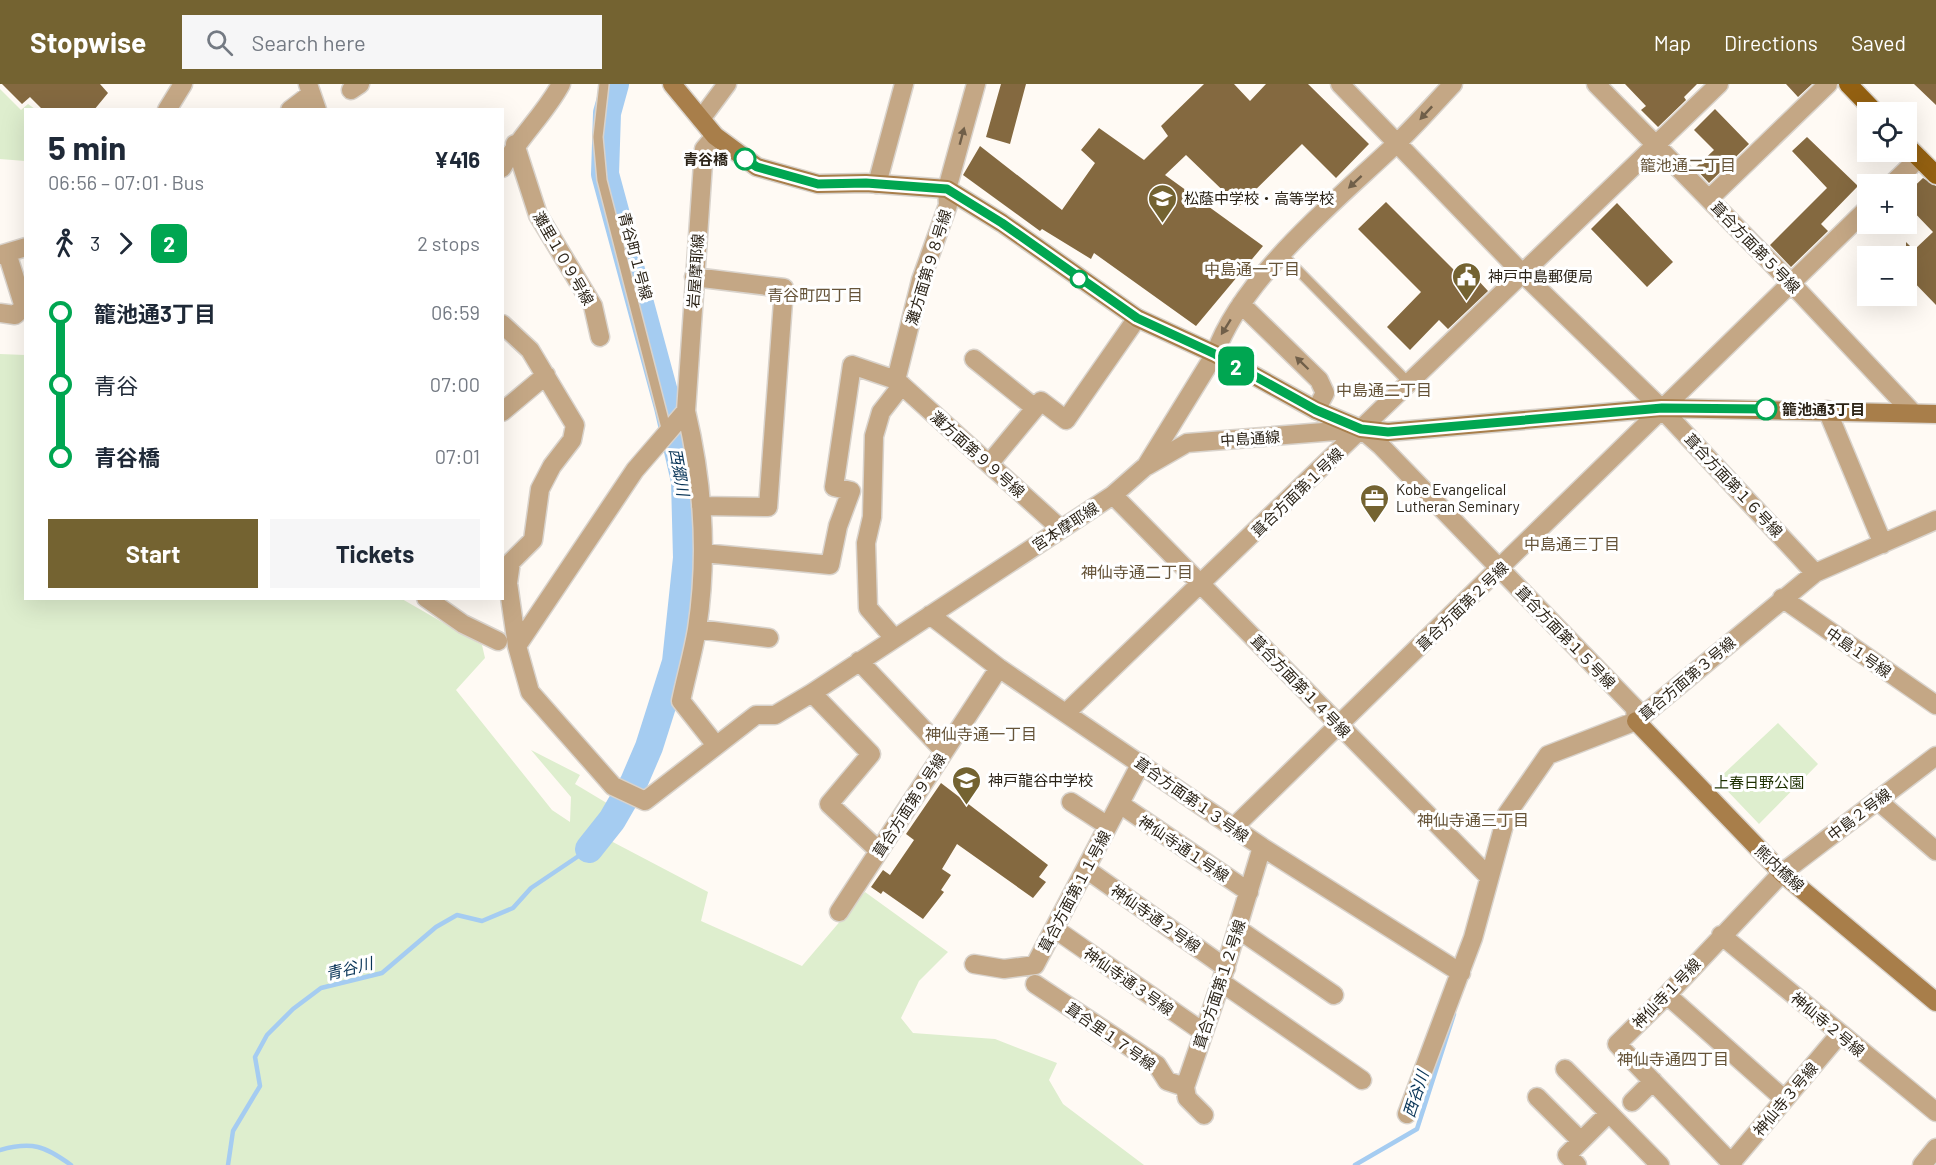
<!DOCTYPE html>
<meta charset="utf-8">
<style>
body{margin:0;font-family:Barlow,"Noto Sans JP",sans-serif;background:#f6f6f7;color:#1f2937;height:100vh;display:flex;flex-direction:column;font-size:22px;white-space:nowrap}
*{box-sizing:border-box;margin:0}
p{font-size:20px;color:#747a83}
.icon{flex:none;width:33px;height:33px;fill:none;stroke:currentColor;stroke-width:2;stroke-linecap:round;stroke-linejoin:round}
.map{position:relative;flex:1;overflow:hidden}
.panel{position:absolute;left:24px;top:24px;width:480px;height:492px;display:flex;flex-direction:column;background:#fff;border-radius:0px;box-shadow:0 6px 24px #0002}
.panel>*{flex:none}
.badge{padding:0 12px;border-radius:9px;font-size:21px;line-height:39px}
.buttons{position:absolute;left:1857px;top:18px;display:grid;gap:12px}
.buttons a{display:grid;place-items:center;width:60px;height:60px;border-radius:0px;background:#fff;box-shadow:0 6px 24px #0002;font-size:30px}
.map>.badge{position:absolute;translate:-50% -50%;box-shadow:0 0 0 3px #fff}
.legs{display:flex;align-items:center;gap:9px;height:66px;padding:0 24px;font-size:20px}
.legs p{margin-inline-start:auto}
.head{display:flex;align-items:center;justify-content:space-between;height:102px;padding:0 24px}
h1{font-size:33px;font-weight:700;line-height:45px}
.action{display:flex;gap:12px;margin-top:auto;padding:12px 24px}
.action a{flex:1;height:69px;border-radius:0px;background:#746331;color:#fff;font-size:24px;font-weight:700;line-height:69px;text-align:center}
.action a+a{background:#f6f6f7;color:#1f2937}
ul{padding:0 24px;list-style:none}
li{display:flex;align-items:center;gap:21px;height:72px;font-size:22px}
li i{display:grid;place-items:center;width:9px;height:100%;margin:0 8px;background:currentColor}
li i::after{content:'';width:15px;height:15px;margin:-8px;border:4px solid;border-radius:50%;background:#fff}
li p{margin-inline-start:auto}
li:first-child i{background:linear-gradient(#0000 50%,currentColor 0)}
li:last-child i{background:linear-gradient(currentColor 50%,#0000 0)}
header{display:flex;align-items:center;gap:36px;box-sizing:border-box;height:84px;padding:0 30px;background:#746331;color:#fff}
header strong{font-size:28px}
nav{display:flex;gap:33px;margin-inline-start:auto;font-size:21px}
.search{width:420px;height:54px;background:#f6f6f7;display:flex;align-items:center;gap:15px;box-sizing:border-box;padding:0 21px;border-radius:0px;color:#747a83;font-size:22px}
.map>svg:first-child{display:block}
.green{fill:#deeece}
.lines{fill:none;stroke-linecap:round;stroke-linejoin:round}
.stream{stroke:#a5ccf1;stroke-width:4.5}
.river{stroke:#a5ccf1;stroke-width:28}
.building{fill:#846940}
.lane-casing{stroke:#d9d3cc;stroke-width:12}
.street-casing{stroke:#d9d3cc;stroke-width:21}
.secondary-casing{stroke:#d9d3cc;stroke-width:21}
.primary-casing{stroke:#d9d3cc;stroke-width:21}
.lane{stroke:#c4a785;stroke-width:9}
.street{stroke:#c4a785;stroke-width:18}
.secondary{stroke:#a87e4a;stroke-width:18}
.primary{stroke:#936011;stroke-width:18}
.oneway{fill:#705f49}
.line-1-casing{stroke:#fff;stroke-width:14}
.line-1{stroke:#00a651;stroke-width:9}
.stop-1-dot{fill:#fff;stroke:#00a651;stroke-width:3}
.labels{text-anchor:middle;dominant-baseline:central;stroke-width:6;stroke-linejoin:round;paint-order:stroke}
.stop-label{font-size:15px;font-weight:bold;fill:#2c2418;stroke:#fff;text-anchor:end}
.poi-label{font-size:15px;fill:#2c2418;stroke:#fff;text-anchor:start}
.street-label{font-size:15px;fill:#2c2418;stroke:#fff}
.park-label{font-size:15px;fill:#1d3000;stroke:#fff}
.neighbourhood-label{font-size:16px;fill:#665439;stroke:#fff}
.water-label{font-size:16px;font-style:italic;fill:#083457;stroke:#fff}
</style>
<header>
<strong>Stopwise</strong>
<div class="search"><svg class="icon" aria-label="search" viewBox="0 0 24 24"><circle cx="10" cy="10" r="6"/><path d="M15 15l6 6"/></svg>Search here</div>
<nav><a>Map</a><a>Directions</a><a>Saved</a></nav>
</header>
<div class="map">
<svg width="1936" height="1081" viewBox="0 0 1936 1081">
<rect width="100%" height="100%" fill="#fffaf4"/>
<path class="green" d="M0 5 21 26 28 20 35 25 26 26 25 77 0 75Z
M0 270 25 271 26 514 402 515 482 561 485 574 456 606 552 726 570 738 571 713 531 666 580 691 575 700 610 721 609 756 708 808 701 837 802 882 865 808 948 868 919 897 901 934 913 949 995 955 1057 979 1049 996 1063 1020 1144 1081H0Z
M1778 639 1818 680 1759 740 1717 696Z"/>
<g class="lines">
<path class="stream" d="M0 1066C32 1057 45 1062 71 1081
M228 1081 233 1047 260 1002 255 973 267 951 293 925 321 904 382 889 436 843 457 831 482 837 513 824 531 804 589 765
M1355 1081 1417 1045 1454 930"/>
<path class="river" d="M589 765 612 736 634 698 649 663 676 578 687 474 685 397 668 323 605 90 607 29 615 0"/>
</g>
<path class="building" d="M2 0H100L108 9 94 26H43L30 13 22 20Z
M1001 0H1026L1010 60 986 53Z
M1204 0H1234L1250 17 1266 0H1308L1369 60 1336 94 1302 60 1239 122 1186 71 1165 91 1263 162 1196 242 1094 169 1091 175 1042 145 1040 147 963 91 980 62 1062 126 1095 79 1081 66 1099 44 1144 76 1168 52 1161 42Z
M1625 0H1697L1684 13 1686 16 1658 43 1641 26 1646 22Z
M1786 0H1812L1798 13Z
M1914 0H1936V21Z
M1715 25 1749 60 1709 99 1695 84 1714 66 1694 46Z
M1807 53 1858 102 1821 140 1828 147 1791 183 1770 161 1827 104 1792 67Z
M1923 94 1936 102V221L1906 190V158L1914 166 1933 148 1906 120V110Z
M1386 118 1469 201 1476 194 1488 207 1448 245 1439 236 1410 266 1387 243 1421 208 1358 145Z
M1617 119 1673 178 1647 203 1591 145Z
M941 699 1048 781 1039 793 1046 798 1033 814 957 760 942 785 951 791 941 806 944 808 923 835 883 807 881 810 871 803 883 786 890 791 914 756 906 750Z"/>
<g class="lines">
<defs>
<path id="lane" d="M604 0 598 53 602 96 667 348
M1283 171 1409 299"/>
<path id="street" d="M308 0 317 26
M1340 0 1523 190 1661 324 1815 489
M1596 0 1791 199 1913 329
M351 6 360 0
M167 26 183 0
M290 26 311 10
M701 35 727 0
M715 52 704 65 686 327C703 398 708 473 697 545 693 569 686 593 681 617L715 660
M515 60 538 131 593 222 600 253
M502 84C519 53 545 30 561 0
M877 100 904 0
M1892 100 1919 74
M1709 115 1828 0
M0 171 26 163
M694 193 784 204 768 423 701 422
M1241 220 1319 296 1325 309 1316 326
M0 229 15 231 24 223 7 169
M502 240 530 266 575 341 572 356 552 382 540 405 533 456 511 478 508 499 517 562 530 608 613 702 645 717 756 631H775L812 609 1113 411 1146 382 1215 270C1242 193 1338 115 1396 60 1416 41 1434 20 1453 0
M974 275 1035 324
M896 296 921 196 948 121 947 105 976 0
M1827 326 1883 460
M502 328 546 291
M989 380 1041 317 1066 336 1137 234
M1147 382 1187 359 1361 345 1381 362 1635 624 1636 637
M1113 411 1489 793
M703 469 830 481 838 442 851 407 834 403 852 281 896 296 1061 445
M426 514 463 540 498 557
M1782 514 1936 621
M930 531 999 584 1262 763 1461 889
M697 545 769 554
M894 554 868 524 866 459 872 433 874 352 881 328 902 301
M517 562 635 386 686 327
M859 577 944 667
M812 609 871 670 829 720 879 767
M1067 628 1719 0
M1877 716 1936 767
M1071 718 1108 742
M1120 720 1249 808
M1234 743 1868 124
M1086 785 1226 884
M839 828 999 584
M1055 845 1203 948
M1238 845 1334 911
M1721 851 1936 1028
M974 880 1004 885 1035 881 1141 679
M1221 898 1362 996
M1035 900 1157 981 1167 997 1185 1003
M1667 911 1784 1015
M1565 985 1609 1029
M1537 1013 1581 1057
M1632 1018 1653 997
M1407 1030 1473 854 1507 730 1548 671 1636 637 1815 489 1936 436
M1204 1031 1187 1014 1185 1003 1221 898 1262 763
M1731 1079 1839 951
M1577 1081 1567 1071 1609 1029 1660 1081
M1733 1081 1617 960 1667 911 1782 789 1936 672
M1922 1081 1936 1064"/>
<path id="secondary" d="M672 0 715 52 757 83 818 100 866 99 947 105 1002 139 1137 234 1215 270 1316 326 1361 345 1388 348 1661 324 1936 330
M1636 637 1782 789 1936 918"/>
<path id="primary" d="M1848 0 1875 28
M1906 61 1936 91"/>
</defs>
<use href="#lane" class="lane-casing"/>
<use href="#street" class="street-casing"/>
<use href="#secondary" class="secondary-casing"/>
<use href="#primary" class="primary-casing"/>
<use href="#lane" class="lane"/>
<use href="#street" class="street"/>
<use href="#secondary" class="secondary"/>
<use href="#primary" class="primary"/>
</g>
<defs><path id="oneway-solid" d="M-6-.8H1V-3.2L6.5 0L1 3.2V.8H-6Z" transform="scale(1.5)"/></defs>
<g class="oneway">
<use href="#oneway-solid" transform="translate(1426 29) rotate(133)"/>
<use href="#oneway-solid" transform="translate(962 52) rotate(-75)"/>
<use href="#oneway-solid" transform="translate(1355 98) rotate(137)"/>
<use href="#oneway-solid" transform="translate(1226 243) rotate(122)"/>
<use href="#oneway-solid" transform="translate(1302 279) rotate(-136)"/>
</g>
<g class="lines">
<defs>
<path id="line-1" d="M745 75 757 83 818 100 866 99 947 105 1002 139 1137 234 1215 270 1316 326 1361 345 1388 348 1662 324 1766 325"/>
</defs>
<use href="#line-1" class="line-1-casing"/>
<use href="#line-1" class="line-1"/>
</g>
<defs>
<symbol id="school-pin" viewBox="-11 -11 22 30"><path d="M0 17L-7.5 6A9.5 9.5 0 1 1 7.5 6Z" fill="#746331" stroke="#fff"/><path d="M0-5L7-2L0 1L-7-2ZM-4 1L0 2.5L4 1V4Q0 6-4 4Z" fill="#fff"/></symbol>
<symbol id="civic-pin" viewBox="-11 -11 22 30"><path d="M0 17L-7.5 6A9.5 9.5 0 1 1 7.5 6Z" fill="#746331" stroke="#fff"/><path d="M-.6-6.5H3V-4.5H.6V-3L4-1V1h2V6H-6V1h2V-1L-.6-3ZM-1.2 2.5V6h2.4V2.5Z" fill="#fff"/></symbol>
<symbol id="office-pin" viewBox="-11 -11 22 30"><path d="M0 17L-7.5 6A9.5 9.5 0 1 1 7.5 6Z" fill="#746331" stroke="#fff"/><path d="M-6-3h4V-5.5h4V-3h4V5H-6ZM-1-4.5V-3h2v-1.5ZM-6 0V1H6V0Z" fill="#fff"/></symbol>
</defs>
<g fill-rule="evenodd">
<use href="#school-pin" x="1146" y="98" width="33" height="45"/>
<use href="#civic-pin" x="1450" y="176" width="33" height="45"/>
<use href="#office-pin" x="1358" y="398" width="33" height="45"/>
<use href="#school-pin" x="950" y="680" width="33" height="45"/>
</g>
<g class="stop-1-dot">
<circle cx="745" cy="75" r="10"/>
<circle cx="1079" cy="195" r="8"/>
<circle cx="1766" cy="325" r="10"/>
</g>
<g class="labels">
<g class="stop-label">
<text x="728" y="75">青谷橋</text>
<text x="1782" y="325" text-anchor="start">籠池通3丁目</text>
</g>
<g class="poi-label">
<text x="1184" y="114">松蔭中学校・高等学校</text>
<text x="1488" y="192">神戸中島郵便局</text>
<text x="1396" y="405">Kobe Evangelical<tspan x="1396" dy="17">Lutheran Seminary</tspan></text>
<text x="988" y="696">神戸龍谷中学校</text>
</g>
<g class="street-label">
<text transform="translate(1756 163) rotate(46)">葺合方面第５号線</text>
<text transform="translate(636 172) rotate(75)">青谷町１号線</text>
<text transform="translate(564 174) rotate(60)">灘里１０９号線</text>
<text transform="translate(928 183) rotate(-73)">灘方面第９８号線</text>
<text transform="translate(695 187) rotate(-86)">岩屋摩耶線</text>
<text transform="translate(1250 354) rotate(-4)">中島通線</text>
<text transform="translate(978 370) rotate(42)">灘方面第９９号線</text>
<text transform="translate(1734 401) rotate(47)">葺合方面第１６号線</text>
<text transform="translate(1297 408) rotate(-44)">葺合方面第１号線</text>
<text transform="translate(1065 442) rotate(-33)">宮本摩耶線</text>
<text transform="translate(1462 522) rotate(-44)">葺合方面第２号線</text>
<text transform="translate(1566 553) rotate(46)">葺合方面第１５号線</text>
<text transform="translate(1859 568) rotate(35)">中島１号線</text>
<text transform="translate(1687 594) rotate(-40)">葺合方面第３号線</text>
<text transform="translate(1301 602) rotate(46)">葺合方面第１４号線</text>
<text transform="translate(1192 715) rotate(35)">葺合方面第１３号線</text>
<text transform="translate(909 721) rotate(-57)">葺合方面第９号線</text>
<text transform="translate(1859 730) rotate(-37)">中島２号線</text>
<text transform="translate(1184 764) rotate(34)">神仙寺通１号線</text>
<text transform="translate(1780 784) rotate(43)">熊内橋線</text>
<text transform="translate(1074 807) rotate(-62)">葺合方面第１１号線</text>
<text transform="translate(1156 834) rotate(35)">神仙寺通２号線</text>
<text transform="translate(1129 897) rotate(35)">神仙寺通３号線</text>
<text transform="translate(1219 900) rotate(-72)">葺合方面第１２号線</text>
<text transform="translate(1666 909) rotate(-46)">神仙寺１号線</text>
<text transform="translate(1828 940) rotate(40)">神仙寺２号線</text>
<text transform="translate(1111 952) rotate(35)">葺合里１７号線</text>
<text transform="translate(1785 1015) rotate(-50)">神仙寺３号線</text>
</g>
<g class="park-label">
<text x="1759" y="698">上春日野公園</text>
</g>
<g class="neighbourhood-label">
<text x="1688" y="80">籠池通二丁目</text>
<text x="1252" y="184">中島通一丁目</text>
<text x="815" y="210">青谷町四丁目</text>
<text x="1384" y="305">中島通二丁目</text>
<text x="1572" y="459">中島通三丁目</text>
<text x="1137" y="487">神仙寺通二丁目</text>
<text x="981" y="649">神仙寺通一丁目</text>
<text x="1473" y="735">神仙寺通三丁目</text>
<text x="1673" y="974">神仙寺通四丁目</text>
</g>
<g class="water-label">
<text transform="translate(680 388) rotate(80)">西郷川</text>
<text transform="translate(349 884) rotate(-14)">青谷川</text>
<text transform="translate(1415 1010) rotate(-72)">西谷川</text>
</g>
</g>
</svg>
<div class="buttons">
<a><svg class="icon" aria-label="locate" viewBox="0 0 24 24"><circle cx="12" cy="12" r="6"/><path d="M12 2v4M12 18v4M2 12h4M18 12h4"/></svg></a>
<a>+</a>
<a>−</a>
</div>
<b class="badge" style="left:1236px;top:282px;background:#00a651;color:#fff">2</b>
<section class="panel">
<div class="head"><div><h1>5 min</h1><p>06:56 – 07:01 · Bus</p></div><b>¥416</b></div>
<div class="legs"><svg class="icon" aria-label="walk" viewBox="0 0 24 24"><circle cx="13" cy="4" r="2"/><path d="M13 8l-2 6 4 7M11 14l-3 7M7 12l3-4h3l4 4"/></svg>3<svg class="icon" aria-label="forward" viewBox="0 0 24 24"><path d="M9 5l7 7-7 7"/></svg><b class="badge" style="background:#00a651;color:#fff">2</b><p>2 stops</p></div>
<ul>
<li><i style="color:#00a651"></i><b>籠池通3丁目</b><p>06:59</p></li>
<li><i style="color:#00a651"></i><span>青谷</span><p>07:00</p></li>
<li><i style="color:#00a651"></i><b>青谷橋</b><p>07:01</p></li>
</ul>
<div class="action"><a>Start</a><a>Tickets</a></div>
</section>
</div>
